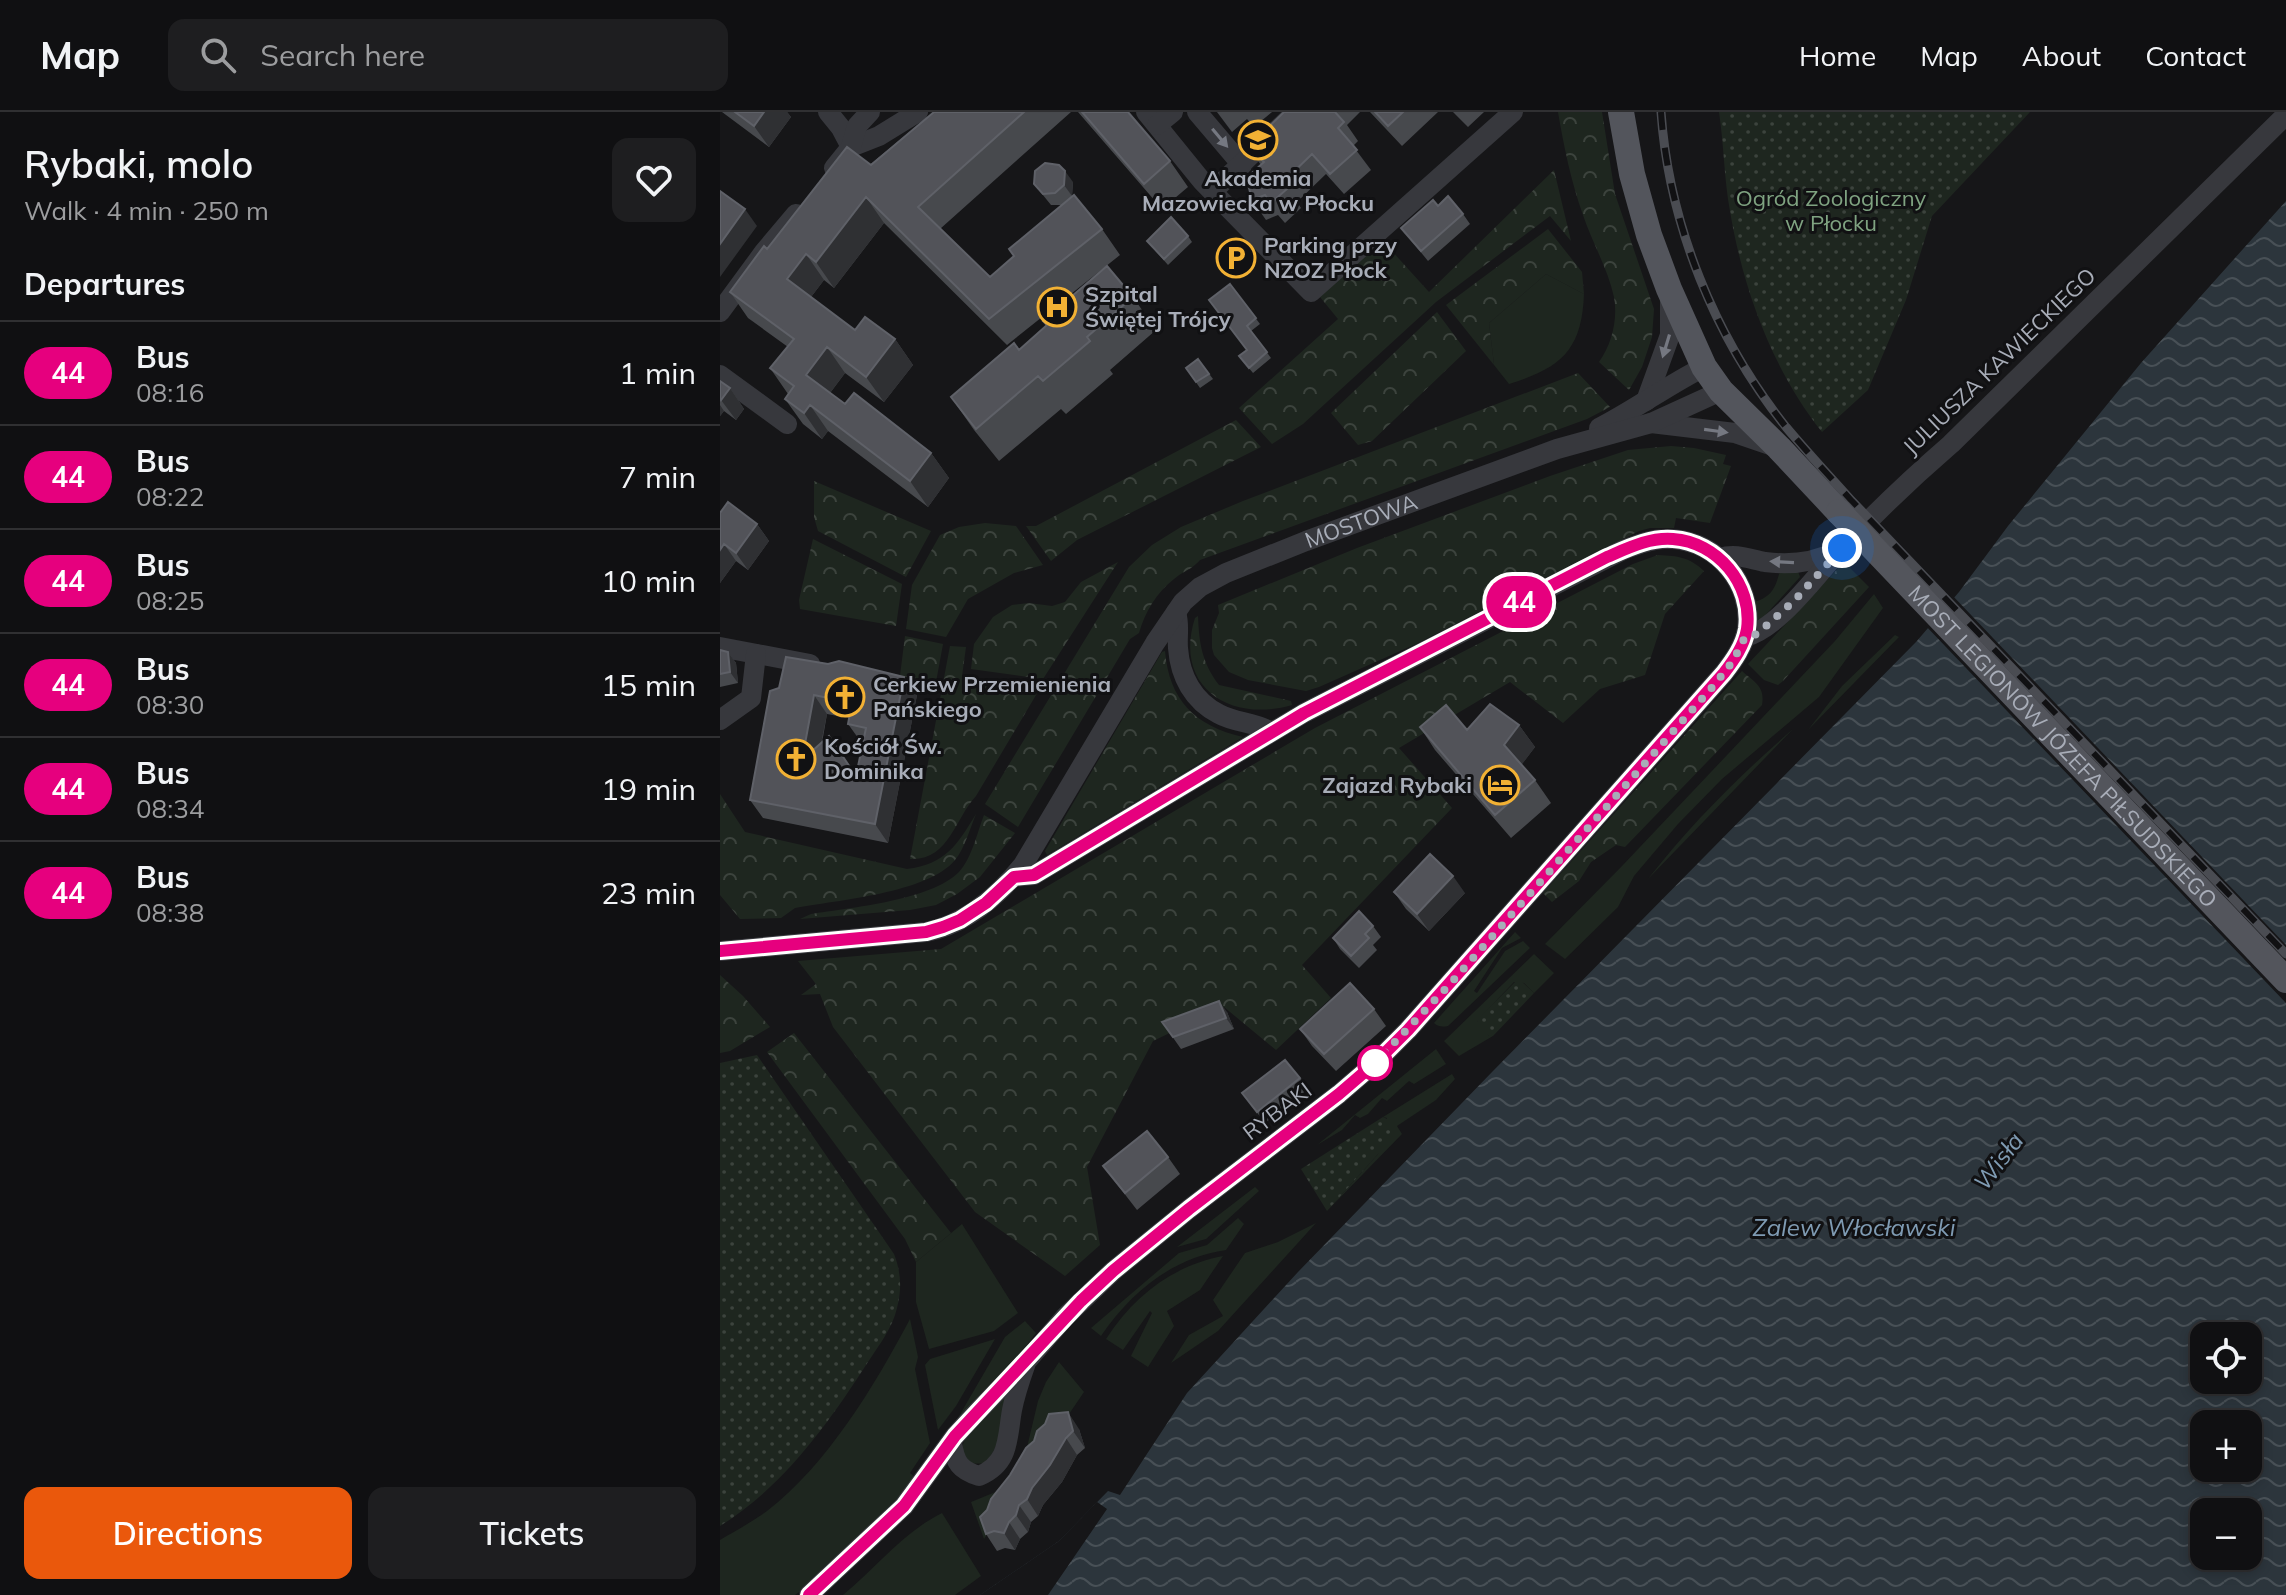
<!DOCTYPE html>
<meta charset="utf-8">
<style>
body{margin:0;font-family:Mulish,sans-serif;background:#1e1e20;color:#f1f3f6;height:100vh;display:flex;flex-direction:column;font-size:30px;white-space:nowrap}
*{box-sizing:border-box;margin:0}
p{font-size:26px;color:#9c9d9f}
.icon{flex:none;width:44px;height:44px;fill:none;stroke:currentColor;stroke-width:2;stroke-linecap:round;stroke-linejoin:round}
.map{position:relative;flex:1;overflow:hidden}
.drawer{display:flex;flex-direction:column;background:#101012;width:720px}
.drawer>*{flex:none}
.badge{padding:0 16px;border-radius:26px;font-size:28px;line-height:52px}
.controls{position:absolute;left:1470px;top:1210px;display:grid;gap:16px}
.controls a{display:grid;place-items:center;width:72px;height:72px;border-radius:16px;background:#101012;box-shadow:0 4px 12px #0003,0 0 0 2px #303032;font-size:40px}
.you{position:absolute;width:40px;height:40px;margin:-20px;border:6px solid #fff;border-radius:50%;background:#1a73e8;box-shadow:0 0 0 12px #1a73e833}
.map>.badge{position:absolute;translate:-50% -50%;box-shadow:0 0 0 4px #fff}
h2{padding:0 24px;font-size:30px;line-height:72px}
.round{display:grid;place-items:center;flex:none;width:84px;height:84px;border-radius:16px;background:#1e1e20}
.head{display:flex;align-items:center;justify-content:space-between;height:136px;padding:0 24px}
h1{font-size:38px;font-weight:600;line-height:60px}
.primary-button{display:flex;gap:16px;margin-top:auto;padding:16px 24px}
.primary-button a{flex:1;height:92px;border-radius:16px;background:#ea580c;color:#fff;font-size:32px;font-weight:600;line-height:92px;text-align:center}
.primary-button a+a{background:#1e1e20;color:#f1f3f6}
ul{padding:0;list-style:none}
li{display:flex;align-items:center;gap:24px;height:104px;padding:0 24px;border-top:2px solid #303032}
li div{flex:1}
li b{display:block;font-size:30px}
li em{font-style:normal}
li .badge{min-width:88px;font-weight:700;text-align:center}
header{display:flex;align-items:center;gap:48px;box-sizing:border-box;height:112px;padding:0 40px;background:#101012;border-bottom:2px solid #303032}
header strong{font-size:38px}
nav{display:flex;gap:44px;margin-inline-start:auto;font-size:28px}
.search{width:560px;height:72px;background:#1e1e20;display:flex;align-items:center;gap:20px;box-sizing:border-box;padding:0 28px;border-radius:16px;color:#9c9d9f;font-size:30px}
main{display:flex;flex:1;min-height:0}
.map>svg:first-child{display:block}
.grass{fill:#1e261f}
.forest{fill:url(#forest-crowns)}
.park{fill:url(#park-dots)}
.water{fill:url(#water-waves);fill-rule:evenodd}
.pier{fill:#161618}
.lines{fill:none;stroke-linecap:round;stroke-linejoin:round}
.minor{stroke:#37383d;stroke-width:20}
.major{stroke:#53555c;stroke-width:26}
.rail-casing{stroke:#4a4c52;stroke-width:9}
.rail{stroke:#111113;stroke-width:6;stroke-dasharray:18;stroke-linecap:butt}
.major-bridge{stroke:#53555c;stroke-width:26}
.wall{fill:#47494d;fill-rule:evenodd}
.shaded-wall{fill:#2f3033}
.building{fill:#525359;stroke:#5f6168;stroke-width:2;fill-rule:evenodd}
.oneway{fill:#757881}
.line-casing{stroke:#fff;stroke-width:18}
.line{stroke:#e6007e;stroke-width:12}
.walk{stroke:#a8adb8;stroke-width:8;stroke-dasharray:0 14.4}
.stop-dot{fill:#fff;stroke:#e6007e;stroke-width:4}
.labels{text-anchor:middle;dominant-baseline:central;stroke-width:6;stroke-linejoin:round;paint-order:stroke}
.poi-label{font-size:22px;font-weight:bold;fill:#a8adb8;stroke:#111113;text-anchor:start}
.park-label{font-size:22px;fill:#7fa381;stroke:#111113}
.street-label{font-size:22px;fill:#a8adb8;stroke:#111113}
.water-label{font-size:24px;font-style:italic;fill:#7f9bb3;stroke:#111113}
</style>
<header>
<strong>Map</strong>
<div class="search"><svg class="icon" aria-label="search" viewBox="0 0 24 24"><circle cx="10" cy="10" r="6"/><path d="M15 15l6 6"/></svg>Search here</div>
<nav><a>Home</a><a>Map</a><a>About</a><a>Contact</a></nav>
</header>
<main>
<section class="drawer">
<div class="head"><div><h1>Rybaki, molo</h1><p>Walk · 4 min · 250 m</p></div><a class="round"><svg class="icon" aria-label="heart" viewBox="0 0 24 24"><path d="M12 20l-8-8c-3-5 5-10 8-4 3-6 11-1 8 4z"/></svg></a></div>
<h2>Departures</h2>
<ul>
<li><span class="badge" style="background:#e6007e;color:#fff">44</span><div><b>Bus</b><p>08:16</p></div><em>1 min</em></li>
<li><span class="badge" style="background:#e6007e;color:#fff">44</span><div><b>Bus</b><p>08:22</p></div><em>7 min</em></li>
<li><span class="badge" style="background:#e6007e;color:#fff">44</span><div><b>Bus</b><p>08:25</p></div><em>10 min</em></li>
<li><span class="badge" style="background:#e6007e;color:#fff">44</span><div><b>Bus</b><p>08:30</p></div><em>15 min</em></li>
<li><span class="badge" style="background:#e6007e;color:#fff">44</span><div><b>Bus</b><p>08:34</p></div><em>19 min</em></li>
<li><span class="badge" style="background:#e6007e;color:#fff">44</span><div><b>Bus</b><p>08:38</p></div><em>23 min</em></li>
</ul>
<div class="primary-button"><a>Directions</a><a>Tickets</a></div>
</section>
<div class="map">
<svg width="1566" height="1483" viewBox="0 0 1566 1483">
<defs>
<pattern id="forest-crowns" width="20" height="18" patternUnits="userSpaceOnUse" patternTransform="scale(2)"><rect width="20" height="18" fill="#1e261f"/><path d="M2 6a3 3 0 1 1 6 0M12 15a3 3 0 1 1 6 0" fill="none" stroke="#3c433d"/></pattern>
<pattern id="park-dots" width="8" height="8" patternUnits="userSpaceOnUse" patternTransform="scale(2)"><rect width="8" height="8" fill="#1e261f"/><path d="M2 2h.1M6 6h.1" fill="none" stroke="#3c433d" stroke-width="1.8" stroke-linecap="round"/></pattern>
<pattern id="water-waves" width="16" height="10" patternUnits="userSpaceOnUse" patternTransform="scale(2)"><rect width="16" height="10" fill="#2c353c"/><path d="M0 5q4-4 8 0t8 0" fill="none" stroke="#485056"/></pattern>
</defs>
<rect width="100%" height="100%" fill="#161618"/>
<path class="grass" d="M826 162 864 182C862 238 841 256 789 272L774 253 769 211Z
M1060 458 1078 459 1080 465 1042 507 1037 508 1034 490C1052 485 1056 475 1060 458Z
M1154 482 1163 496 1099 585 1002 667 958 712 914 764 898 795 845 847 825 832 902 754 1115 529Z
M1175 523 1179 525 1088 618 1122 574Z
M1073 617 928 767C971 712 1020 663 1073 617Z
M795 820 801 826 782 836 754 879 757 881 785 839 803 829 810 836 728 914C723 915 718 915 714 911Z
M814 842 834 861 814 881 804 871 794 870 757 909 769 924H773L739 944 724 929Z
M716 937 726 952 694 972 689 969 667 989 662 986 648 1002 640 1006 635 1003 622 1018 597 1033Z
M732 962 735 967 716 988 677 1014 682 1022 607 1099 658 1042 667 1006 663 1005Z
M535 1075 539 1079 486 1127 457 1135Z
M518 1106 524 1112 506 1138C452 1146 411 1180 381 1224L371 1216 459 1141 487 1133Z
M596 1111 498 1219 451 1251 469 1223 503 1204 493 1188 525 1141 558 1130Z
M242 1112 298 1201 274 1219 209 1237 196 1190V1150Z
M503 1144 480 1178 447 1199 454 1214 428 1255 411 1244 432 1201 430 1199 403 1238 386 1227C414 1184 452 1154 503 1144Z
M190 1207 198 1245 195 1257 210 1331 190 1361 196 1366 183 1381 86 1475 75 1483H0V1428C15 1419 32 1410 47 1399 107 1353 155 1273 190 1207Z
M305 1209 316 1221 292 1253 235 1311 285 1225Z
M275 1227 236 1294 218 1318 205 1253 210 1247Z
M339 1250 364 1280 264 1427 251 1390 278 1379 304 1348 318 1289 326 1270Z
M290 1277C285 1302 283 1332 265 1351 256 1352 247 1353 243 1343 236 1324 276 1290 290 1277Z
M222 1401 261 1464 235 1483H123C156 1456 182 1421 222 1401Z"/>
<path class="forest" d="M838 0H882L895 82 934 197 932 225 922 255 909 278 879 250C892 232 898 207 894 185 888 157 872 130 863 103 851 69 844 35 838 0Z
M834 58 851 129 830 104 716 190 583 312 552 332 519 296 618 207 600 185 661 127 709 180Z
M828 117 862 160 864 182 826 162 769 211 774 253 726 193Z
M717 200 746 239 652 329 638 333 611 301Z
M858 261 890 295 867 307 480 448C470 459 465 458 454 467 436 481 425 500 419 521L410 527 298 715 265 692 409 455 432 433 461 415 523 389Z
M516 308 541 335 357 428 331 449 306 414H316Z
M951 334 974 336 1006 343 1003 352 1011 354 990 411 956 406 954 416H930L919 419 696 532 599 575 586 579 528 568 509 560 494 543 492 536V518L499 501 498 493 637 436 830 364 908 338Z
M94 369 211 419 186 465 98 419 94 405Z
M265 411 296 414 323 453 294 461 248 487 226 525 186 517 192 473 220 423 239 415Z
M93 427 182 472 176 514 80 497 79 488Z
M938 443C958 444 969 445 984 459L945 502 925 563 880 577 843 611 790 570 679 636 732 696 582 853 611 886 556 938 504 895 433 929 367 1055 380 1133 345 1164 255 1100 113 915 100 882 81 883 96 872 78 849 221 837 595 616 913 452Z
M398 450 323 567 251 557 254 532 273 505 292 493 309 491 332 494 345 490 361 470Z
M1124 450 1149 475 1063 569 1058 573 1044 568 1028 552Z
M478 504C479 531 482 551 499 573L571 589 572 593C510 611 453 575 475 506Z
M185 524 223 532 216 570 180 564Z
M230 534 246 535 242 564 319 578 256 684C235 706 229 749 190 747Z
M445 539C449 588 475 614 523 625L327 743 325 739 442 540Z
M1022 559C1035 571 1045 574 1042 593L905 735 896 733 871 750 859 769 832 790 823 781Z
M0 682 25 720 187 757C226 752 237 733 256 702 250 716 245 736 235 748 208 781 117 788 75 796L61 806 20 807 0 783Z
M264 703 295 721 260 765 237 782 216 793 190 798 80 807 91 802C130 796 212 788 239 760 252 746 257 721 264 703Z
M0 863 23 884 50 915 10 939 0 941Z
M74 921 231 1121 196 1150 185 1127 47 940Z"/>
<path class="park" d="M999 0H1310L1212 104 1186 188 1148 278 1102 320C1052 257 1023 177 1010 99 1004 66 1004 33 999 0Z
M797 868H800L814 881 773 924H769L758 915 757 908Z
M37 943 174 1142C181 1160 182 1177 177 1196 172 1217 159 1233 148 1250 108 1312 63 1375 0 1414V951Z
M663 1005 671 1009 674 1013 668 1028 658 1042 607 1099 581 1057Z"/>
<path class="water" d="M1566 89V1483H260L339 1429 388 1379 400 1383 467 1281 578 1160 773 959 1196 530 1239 480 1288 414 1421 251ZM1484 1224H1528V1268H1484ZM1484 1312H1528V1356H1484ZM1484 1400H1528V1444H1484Z"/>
<path class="pier" d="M1231 482 1566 833V891L1205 513Z
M377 1390 387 1397 328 1483H260L339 1429Z"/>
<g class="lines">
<g class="minor">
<path d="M108 0 121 16 131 35"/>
<path d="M426 0 482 69 591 180 793 0"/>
<path d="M477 0 522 53"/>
<path d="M437 13 453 0"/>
<path d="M131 35 159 24 198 0"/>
<path d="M114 56 131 35 137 14 150 0"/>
<path d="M493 79 576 0"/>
<path d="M0 200 44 140 76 102"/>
<path d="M0 263 67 312"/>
<path d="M926 289 950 223V189"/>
<path d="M931 311 1015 321 1056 335"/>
<path d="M879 316C916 297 948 273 984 255"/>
<path d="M1000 446C1016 441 1029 447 1045 450 1069 453 1093 451 1115 440"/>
<path d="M456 500C460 514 457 522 458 536 460 564 473 589 499 602 515 611 536 610 551 620"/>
<path d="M1025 525C1060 516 1098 460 1124 434 1158 398 1194 364 1231 332L1566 3"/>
<path d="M0 535 90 552"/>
<path d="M0 608 31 586 36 542"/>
<path id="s1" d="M0 839 206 820C246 812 278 784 303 753L435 531 463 490 480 475 506 461 586 429 837 337 931 311 1001 279"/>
<path d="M232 1331C235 1351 240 1358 259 1364 290 1351 287 1326 292 1298 295 1283 300 1268 305 1254"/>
<path d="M89 1483 184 1394 235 1324 253 1304 306 1250 345 1205 393 1159 469 1097 619 982 655 951 688 918 1004 561C1014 548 1024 534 1027 517 1033 469 993 425 945 427 930 427 917 433 903 438L584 601 314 763 294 765"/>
</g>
<path class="major" d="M901 0 912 62 929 123 949 177 984 255 1001 279 1059 336 1119 400"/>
<defs>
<path id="rail" d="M941 0C949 113 995 226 1066 315 1087 340 1109 364 1131 388L1566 842"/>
</defs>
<use href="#rail" class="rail-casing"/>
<use href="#rail" class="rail"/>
<path class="major-bridge" id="s2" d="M1119 400 1566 868"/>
</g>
<path class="wall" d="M2 0H67L71 5 49 35Z
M214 0H351L220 117 270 165 294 144 342 93H331L314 72 353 70 352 84 382 117 400 143 287 233 164 111 114 176 104 168 91 185 135 218 175 227 193 253 164 290 125 261 110 281 125 292 211 341 229 366 208 395 108 319 102 327 83 312 65 287 68 282 50 256 68 235 28 206 10 180 47 137Z
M358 0H408L450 49 468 75 442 97Z
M497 0H552L534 15 527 7 512 20Z
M564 0H640L627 13 638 29 633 34 651 58 624 82 606 62 577 90 581 96 565 111 558 103 546 108 532 88 530 79 523 69 541 53 528 35Z
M650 0H718L682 34Z
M733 0H764L748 15Z
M718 94 743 102 750 112 708 149 681 116Z
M468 124 472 130 448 153 427 129Z
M510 172 540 212 531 219 551 246 533 261 519 244 527 238Z
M413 185 436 218 390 258 393 262 346 302 341 297 279 349 254 318 231 285 299 238 326 214 323 209Z
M478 247 493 267 480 276 466 256Z
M0 269 10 276 24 297 16 308 4 299 0 304Z
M0 401 37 412 49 429 28 458 16 449 0 471Z
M0 538 8 540 16 551 18 571 0 575Z
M108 552 184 565 197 583 168 731 43 706 30 688 59 576ZM107 602 129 606 128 612 141 630 143 631 136 664 102 631Z
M799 613 815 635 801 653 815 668 831 691 791 726 715 638 700 615 747 618Z
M674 780 745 781 709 819 686 797Z
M653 814 661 825 653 833 657 838 639 856 620 837 613 826Z
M654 897 666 914 616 959 592 934 580 917Z
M507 900 514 917 461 937 442 910Z
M580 966 588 977 545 1011 522 981Z
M448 1045 460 1062 417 1098 383 1054Z
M359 1317 365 1336 357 1343 342 1370 323 1393 318 1404 311 1410 308 1420 300 1427 295 1438 285 1436 277 1439 266 1422 267 1398 290 1363 314 1329Z"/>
<path class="shaded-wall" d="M44 0H67L71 5 49 35 34 14Z
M345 59 353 70 352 84 344 73Z
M146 85 164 111 114 176 96 150Z
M25 97 37 114 0 165V132Z
M86 142 104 168 85 193 67 167Z
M175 227 193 253 164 290 146 265Z
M107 235 125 261 104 289 86 263Z
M10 276 24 297 16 308 1 288Z
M0 293 4 299 0 304Z
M90 293 108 319 102 327 84 301Z
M211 341 229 366 208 395 190 369Z
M37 412 49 429 28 458 16 441Z
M4 432 16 449 0 471V438Z
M8 540 16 551 18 571 10 560Z
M184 565 197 583 168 731 155 712Z
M94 583 107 602 94 666 82 648Z
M799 613 815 635 800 655 784 633Z
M733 764 745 781 709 819 697 802Z
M499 889 507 900 514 917 506 906Z
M348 1300 359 1317 365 1336 353 1319Z
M346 1326 357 1343 342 1370 323 1393 318 1404 307 1387 312 1376Z
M299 1393 311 1410 308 1420 296 1403Z
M289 1410 300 1427 295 1438 284 1421Z"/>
<path class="building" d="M15 0H44L34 14Z
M214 0H304L198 95 270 165 294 144 289 137 354 83 382 117 269 207 146 85 96 150 86 142 67 167 135 218 145 205 175 227 146 265 107 235 86 263 125 292 134 281 211 341 190 369 90 293 84 301 65 287 74 274 50 256 74 227 10 180 44 134 47 137 127 35 151 53Z
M362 0H408L450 49 424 72Z
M564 0H615L624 10 618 16 637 38 610 62 592 42 562 71 567 77 551 91 545 83 532 88 529 76 523 69 544 50 528 35Z
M655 0H683L668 14Z
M325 51 339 53 345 59 344 73 335 81 323 82 314 72 315 59Z
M0 79 25 97 0 132Z
M728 84 743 102 701 139 681 116 713 88 718 94Z
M451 105 468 124 444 147 427 129Z
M387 154 413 185 367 225 370 229 323 269 318 264 256 317 231 285 294 231 299 238 327 213 323 209Z
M510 172 536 206 527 214 547 240 529 256 519 244 527 238 489 188Z
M478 247 489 262 476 270 466 256Z
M0 269 10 276 1 288 0 286Z
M8 390 37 412 16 441 4 432 0 438V401Z
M0 538 8 540 10 560 0 562Z
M66 545 108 552 119 549 184 565 155 712 30 688 50 579 59 576ZM94 583 132 591 128 612 146 616 136 664 109 624 82 648Z
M770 592 799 613 784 633 815 668 775 703 700 615 726 593 747 618Z
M710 742 733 764 697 802 674 780Z
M639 799 653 814 645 822 649 826 631 844 613 826Z
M630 871 654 897 604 942 580 917Z
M499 889 506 906 453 925 442 910Z
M565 948 580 966 537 1000 522 981Z
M427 1019 448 1045 405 1081 383 1054Z
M348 1300 353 1319 346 1326 330 1353 312 1376 307 1387 299 1393 296 1403 289 1410 284 1421 274 1419 266 1422 260 1405 267 1398 271 1387 290 1363 306 1336 314 1329 317 1319 325 1312 329 1302Z"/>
<defs><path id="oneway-solid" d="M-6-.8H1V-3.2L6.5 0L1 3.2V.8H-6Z" transform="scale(2)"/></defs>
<g class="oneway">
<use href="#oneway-solid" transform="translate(500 26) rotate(50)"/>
<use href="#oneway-solid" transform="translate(946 234) rotate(107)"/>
<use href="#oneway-solid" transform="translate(996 319) rotate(8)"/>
<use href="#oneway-solid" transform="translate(1062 450) rotate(-177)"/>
</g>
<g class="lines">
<defs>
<path id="line" d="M0 839 206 820 223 815 240 808 266 791 294 765 314 763 584 601 887 445C908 436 930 425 953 427 997 430 1033 472 1027 517 1024 534 1014 548 1004 561L688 918 655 951 619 982 469 1097 393 1159 361 1189 235 1324 184 1394 89 1483"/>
</defs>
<use href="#line" class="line-casing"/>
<use href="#line" class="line"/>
<path class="walk" d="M655 951 731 871 995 572 1013 549 1025 525 1037 522 1075 488 1122 436"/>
</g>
<defs>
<symbol id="university-ring" viewBox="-11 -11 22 22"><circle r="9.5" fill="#111113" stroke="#f2b134" stroke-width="1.5"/><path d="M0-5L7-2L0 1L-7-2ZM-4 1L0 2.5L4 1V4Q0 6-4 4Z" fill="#f2b134"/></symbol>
<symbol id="parking-ring" viewBox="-11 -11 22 22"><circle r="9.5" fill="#111113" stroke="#f2b134" stroke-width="1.5"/><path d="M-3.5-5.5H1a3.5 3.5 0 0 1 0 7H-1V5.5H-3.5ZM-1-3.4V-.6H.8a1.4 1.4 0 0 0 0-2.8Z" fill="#f2b134"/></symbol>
<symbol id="hospital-ring" viewBox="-11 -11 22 22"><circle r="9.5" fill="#111113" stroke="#f2b134" stroke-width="1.5"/><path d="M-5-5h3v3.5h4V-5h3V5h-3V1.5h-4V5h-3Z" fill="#f2b134"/></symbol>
<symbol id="church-ring" viewBox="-11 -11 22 22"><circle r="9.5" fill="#111113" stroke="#f2b134" stroke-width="1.5"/><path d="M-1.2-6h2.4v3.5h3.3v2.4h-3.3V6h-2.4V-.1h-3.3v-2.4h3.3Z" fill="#f2b134"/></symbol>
<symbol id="hotel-ring" viewBox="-11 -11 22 22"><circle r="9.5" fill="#111113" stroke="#f2b134" stroke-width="1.5"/><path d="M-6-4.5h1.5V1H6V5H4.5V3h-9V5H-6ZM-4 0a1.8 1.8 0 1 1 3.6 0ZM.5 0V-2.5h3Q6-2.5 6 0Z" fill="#f2b134"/></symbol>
</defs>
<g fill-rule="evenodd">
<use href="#university-ring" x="516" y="6" width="44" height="44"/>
<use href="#parking-ring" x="494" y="124" width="44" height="44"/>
<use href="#hospital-ring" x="315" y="173" width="44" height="44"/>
<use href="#church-ring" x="103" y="563" width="44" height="44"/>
<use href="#church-ring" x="54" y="625" width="44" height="44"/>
<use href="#hotel-ring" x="758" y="651" width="44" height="44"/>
</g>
<circle class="stop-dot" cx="655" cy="951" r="16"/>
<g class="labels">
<g class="poi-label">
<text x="538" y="66" text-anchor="middle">Akademia<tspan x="538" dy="25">Mazowiecka w Płocku</tspan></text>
<text x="544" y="133">Parking przy<tspan x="544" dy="25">NZOZ Płock</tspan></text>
<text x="365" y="182">Szpital<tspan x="365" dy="25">Świętej Trójcy</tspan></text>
<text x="153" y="572">Cerkiew Przemienienia<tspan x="153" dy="25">Pańskiego</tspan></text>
<text x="104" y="634">Kościół Św.<tspan x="104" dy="25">Dominika</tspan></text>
<text x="752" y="673" text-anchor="end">Zajazd Rybaki</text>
</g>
<g class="park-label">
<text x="1111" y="86">Ogród Zoologiczny<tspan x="1111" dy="25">w Płocku</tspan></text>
</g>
<g class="street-label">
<text transform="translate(1279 249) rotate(-44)">JULIUSZA KAWIECKIEGO</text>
<text stroke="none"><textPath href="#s1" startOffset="832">MOSTOWA</textPath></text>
<text stroke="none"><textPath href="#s2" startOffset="324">MOST LEGIONÓW JÓZEFA PIŁSUDSKIEGO</textPath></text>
<text transform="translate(557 999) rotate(-37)">RYBAKI</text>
</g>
<g class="water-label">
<text transform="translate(1278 1049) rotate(-53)">Wisła</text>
<text x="1134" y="1115">Zalew Włocławski</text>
</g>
</g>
</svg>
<div class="controls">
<a><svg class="icon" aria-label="locate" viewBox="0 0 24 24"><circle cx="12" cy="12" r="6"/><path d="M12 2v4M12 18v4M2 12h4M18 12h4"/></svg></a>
<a>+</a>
<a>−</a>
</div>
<div class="you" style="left:1122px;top:436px"></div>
<b class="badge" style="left:799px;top:490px;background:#e6007e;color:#fff">44</b>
</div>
</main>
